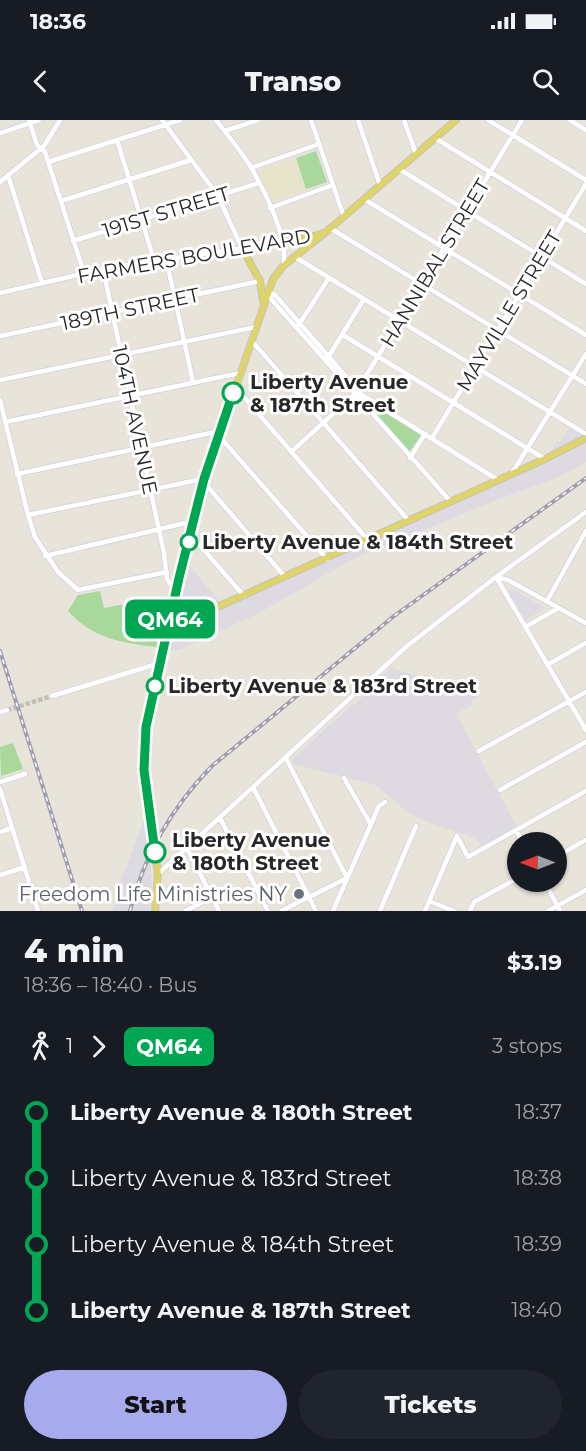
<!DOCTYPE html>
<meta charset="utf-8">
<style>
body{margin:0;font-family:Montserrat,sans-serif;background:#20242c;color:#f1f3f6;height:100vh;display:flex;flex-direction:column;font-size:22px;white-space:nowrap}
*{box-sizing:border-box;margin:0}
p{font-size:20px;color:#9ea1a6}
.icon{flex:none;width:33px;height:33px;fill:none;stroke:currentColor;stroke-width:2;stroke-linecap:round;stroke-linejoin:round}
.map{position:relative;height:791px;overflow:hidden}
.sheet{display:flex;flex-direction:column;background:#171b24;flex:1}
.sheet>*{flex:none}
.badge{padding:0 12px;border-radius:9px;font-size:21px;line-height:39px}
.needle{width:39px;rotate:270deg}
.fabs{position:absolute;left:507px;top:712px;display:grid;gap:12px}
.fabs a{display:grid;place-items:center;width:60px;height:60px;border-radius:50%;background:#171b24;box-shadow:0 2px 4px #0004;font-size:30px}
.map>.badge{position:absolute;translate:-50% -50%;box-shadow:0 0 0 3px #fff}
.legs{display:flex;align-items:center;gap:9px;height:66px;padding:0 24px;font-size:20px}
.legs p{margin-inline-start:auto}
.overview{display:flex;align-items:center;justify-content:space-between;height:102px;padding:0 24px}
h1{font-size:33px;font-weight:800;line-height:45px}
.cta{display:flex;gap:12px;margin-top:auto;padding:12px 24px}
.cta a{flex:1;height:69px;border-radius:36px;background:#a7abed;color:#111;font-size:24px;font-weight:800;line-height:69px;text-align:center}
.cta a+a{background:#20242c;color:#f1f3f6}
ul{padding:0 24px;list-style:none}
li{display:flex;align-items:center;gap:21px;height:66px;font-size:22px}
li i{display:grid;place-items:center;width:9px;height:100%;margin:0 8px;background:currentColor}
li i::after{content:'';width:15px;height:15px;margin:-8px;border:4px solid;border-radius:50%;background:#171b24}
li p{margin-inline-start:auto}
li:first-child i{background:linear-gradient(#0000 50%,currentColor 0)}
li:last-child i{background:linear-gradient(currentColor 50%,#0000 0)}
.status{display:flex;justify-content:space-between;align-items:center;height:42px;padding:0 30px;background:#171b24;direction:ltr}
.status svg{height:16px;fill:currentColor}
header{display:flex;justify-content:space-between;align-items:center;height:78px;padding:0 24px;background:#171b24;font-size:27px;font-weight:800}
.map>svg:first-child{display:block}
.industrial{fill:#dddae1}
.education{fill:#e8e3cb}
.green{fill:#a8d89c}
.lines{fill:none;stroke-linecap:round;stroke-linejoin:round}
.minor-tunnel{stroke:#c1beb6;stroke-width:4.5;stroke-dasharray:4.5 2;stroke-linecap:butt}
.minor-casing{stroke:#d0d0de;stroke-width:6}
.major-casing{stroke:#c3c3c3;stroke-width:8}
.minor{stroke:#fff;stroke-width:4.5}
.major{stroke:#ded469;stroke-width:6}
.rail-casing{stroke:#9e9eaf;stroke-width:4}
.rail{stroke:#fff;stroke-width:1.5;stroke-dasharray:4.5;stroke-linecap:butt}
.line-1-casing{stroke:#fff;stroke-width:14}
.line-1{stroke:#00a651;stroke-width:9}
.stop-1-dot{fill:#fff;stroke:#00a651;stroke-width:3}
.worship-dot{fill:#6b7280;stroke:#fff;stroke-width:2}
.labels{text-anchor:middle;dominant-baseline:central;stroke-width:6;stroke-linejoin:round;paint-order:stroke}
.street-label{font-size:20px;fill:#272727;stroke:#fff}
.stop-label{font-size:20px;font-weight:bold;fill:#272727;stroke:#fff;text-anchor:start}
.worship-label{font-size:20px;fill:#5b616d;stroke:#fff;text-anchor:end}
</style>
<div class="status"><b>18:36</b><svg viewBox="0 0 49 12"><path d="M0 12V9h3v3zM5 12V6h3v6zM10 12V3h3v9zM15 12V0h3v12zM26 1h20v11H26zM47 4h2v5h-2z"/></svg></div>
<header><svg class="icon" aria-label="back" viewBox="0 0 24 24"><path d="M15 5l-7 7 7 7"/></svg>Transo<svg class="icon" aria-label="search" viewBox="0 0 24 24"><circle cx="10" cy="10" r="6"/><path d="M15 15l6 6"/></svg></header>
<div class="map">
<svg width="586" height="791" viewBox="0 0 586 791">
<rect width="100%" height="100%" fill="#e8e4da"/>
<path class="industrial" d="M573 303 586 312V342L576 348 544 363 504 377 351 440 257 494 181 529 169 531 174 499 188 444 221 483 548 336 557 321 560 322Z
M512 469H513L545 488 526 500 508 471Z
M392 546 395 549 480 576 471 581 472 585 456 594 516 705 484 727 473 717 436 705 410 694 375 665 294 644 292 639 353 584H355Z
M144 699 151 749 152 767 150 791H112L117 771Z"/>
<path class="education" d="M316 31 327 62 272 81 258 51Z"/>
<path class="green" d="M316 31 327 62 306 69 296 38Z
M359 277 421 315 408 334Z
M100 471 104 488 167 476V481L156 527C122 523 92 518 68 491L78 475Z
M13 623 23 649 1 656 0 627Z"/>
<g class="lines">
<path class="minor-tunnel" d="M7 590 52 576"/>
<defs>
<path id="minor" d="M29 0 37 25 45 32 84 153
M216 0C228 16 242 32 252 49 265 72 290 121 283 146
M311 0 344 97
M358 0 380 65
M404 0 416 34
M488 0 586 60
M570 0 586 10
M225 11 258 0
M0 13 39 0
M435 18 586 111
M117 20 154 140
M48 42 180 0
M251 48 319 24
M399 49 586 164
M8 55 42 163
M0 62 44 26 60 0
M364 79 586 215
M61 81 191 40
M270 88 333 65
M330 108 586 264
M73 121 259 63
M295 137 586 314
M166 138 193 262
M103 149 164 433 167 459 171 465 178 466
M0 173 103 149 242 128 218 76 162 0
M269 173 275 175 362 275 498 360
M269 173 271 179 451 382
M298 206 329 158
M343 215 545 339
M0 216 260 161
M251 220 409 401
M327 239 364 179
M0 260 256 207
M236 268 368 420
M0 280 28 395 35 417 58 452 78 470 167 452
M5 302 240 253
M219 316 327 439
M432 318 586 64
M291 332 355 274 522 0
M410 338 425 314
M512 353 586 234
M17 354 220 311
M28 395 198 360 208 367 285 457
M191 415 244 476
M45 436 194 401
M496 457 586 610
M496 457 508 460 586 503
M547 481 586 411
M525 507 559 488
M547 545 586 523
M52 576 160 543
M0 592 7 590
M479 631 586 572
M286 638 347 758
M344 658 371 705
M0 662 25 654
M253 667 316 791
M0 669 38 791
M500 670 586 622
M220 698 268 791
M516 710 523 723
M0 712 12 708
M457 716 468 737 586 671
M187 728 219 791
M556 737 586 720
M158 754 407 526 496 457 586 392
M0 755 25 747
M545 762 560 791
M429 781 454 791
M185 791 211 778
M281 791 347 758
M333 791 379 686 385 682
M380 791 416 706
M425 791 457 716
M470 791 474 782 518 758
M548 791 586 770"/>
<path id="major" d="M263 181 260 161 242 128 315 116 326 112 456 0
M168 507H173L545 339 586 318
M155 791 158 754 144 643 147 601 178 466 207 351 273 159 283 146 326 112"/>
</defs>
<use href="#minor" class="minor-casing"/>
<use href="#major" class="major-casing"/>
<use href="#minor" class="minor"/>
<use href="#major" class="major"/>
<defs>
<path id="rail" d="M0 531 82 791
M130 791C144 735 172 687 212 646L394 496 586 358"/>
</defs>
<use href="#rail" class="rail-casing"/>
<use href="#rail" class="rail"/>
</g>
<g class="lines">
<defs>
<path id="line-1" d="M155 732 144 650 146 607 179 458 204 359 233 273"/>
</defs>
<use href="#line-1" class="line-1-casing"/>
<use href="#line-1" class="line-1"/>
</g>
<g class="stop-1-dot">
<circle cx="233" cy="273" r="10"/>
<circle cx="189" cy="422" r="8"/>
<circle cx="155" cy="566" r="8"/>
<circle cx="155" cy="732" r="10"/>
</g>
<circle class="worship-dot" cx="299" cy="774" r="6"/>
<g class="labels">
<g class="street-label">
<text transform="translate(166 92) rotate(-17)">191ST STREET</text>
<text transform="translate(194 136) rotate(-10)">FARMERS BOULEVARD</text>
<text transform="translate(435 143) rotate(-59)">HANNIBAL STREET</text>
<text transform="translate(130 189) rotate(-12)">189TH STREET</text>
<text transform="translate(509 191) rotate(-59)">MAYVILLE STREET</text>
<text transform="translate(135 300) rotate(78)">104TH AVENUE</text>
</g>
<g class="stop-label">
<text x="250" y="262">Liberty Avenue<tspan x="250" dy="23">&amp; 187th Street</tspan></text>
<text x="202" y="422">Liberty Avenue &amp; 184th Street</text>
<text x="168" y="566">Liberty Avenue &amp; 183rd Street</text>
<text x="172" y="720">Liberty Avenue<tspan x="172" dy="23">&amp; 180th Street</tspan></text>
</g>
<g class="worship-label">
<text x="287" y="774">Freedom Life Ministries NY</text>
</g>
</g>
</svg>
<div class="fabs">
<a><svg class="needle" viewBox="-14 -14 28 28"><path d="M0-13l5 13h-10z" fill="#e53935"/><path d="M0 13l5-13h-10z" fill="#9ea1a6"/></svg></a>
</div>
<b class="badge" style="left:170px;top:499px;background:#00a651;color:#fff">QM64</b>
</div>
<section class="sheet">
<div class="overview"><div><h1>4 min</h1><p>18:36 – 18:40 · Bus</p></div><b>$3.19</b></div>
<div class="legs"><svg class="icon" aria-label="walk" viewBox="0 0 24 24"><circle cx="13" cy="4" r="2"/><path d="M13 8l-2 6 4 7M11 14l-3 7M7 12l3-4h3l4 4"/></svg>1<svg class="icon" aria-label="forward" viewBox="0 0 24 24"><path d="M9 5l7 7-7 7"/></svg><b class="badge" style="background:#00a651;color:#fff">QM64</b><p>3 stops</p></div>
<ul>
<li><i style="color:#00a651"></i><b>Liberty Avenue &amp; 180th Street</b><p>18:37</p></li>
<li><i style="color:#00a651"></i><span>Liberty Avenue &amp; 183rd Street</span><p>18:38</p></li>
<li><i style="color:#00a651"></i><span>Liberty Avenue &amp; 184th Street</span><p>18:39</p></li>
<li><i style="color:#00a651"></i><b>Liberty Avenue &amp; 187th Street</b><p>18:40</p></li>
</ul>
<div class="cta"><a>Start</a><a>Tickets</a></div>
</section>
